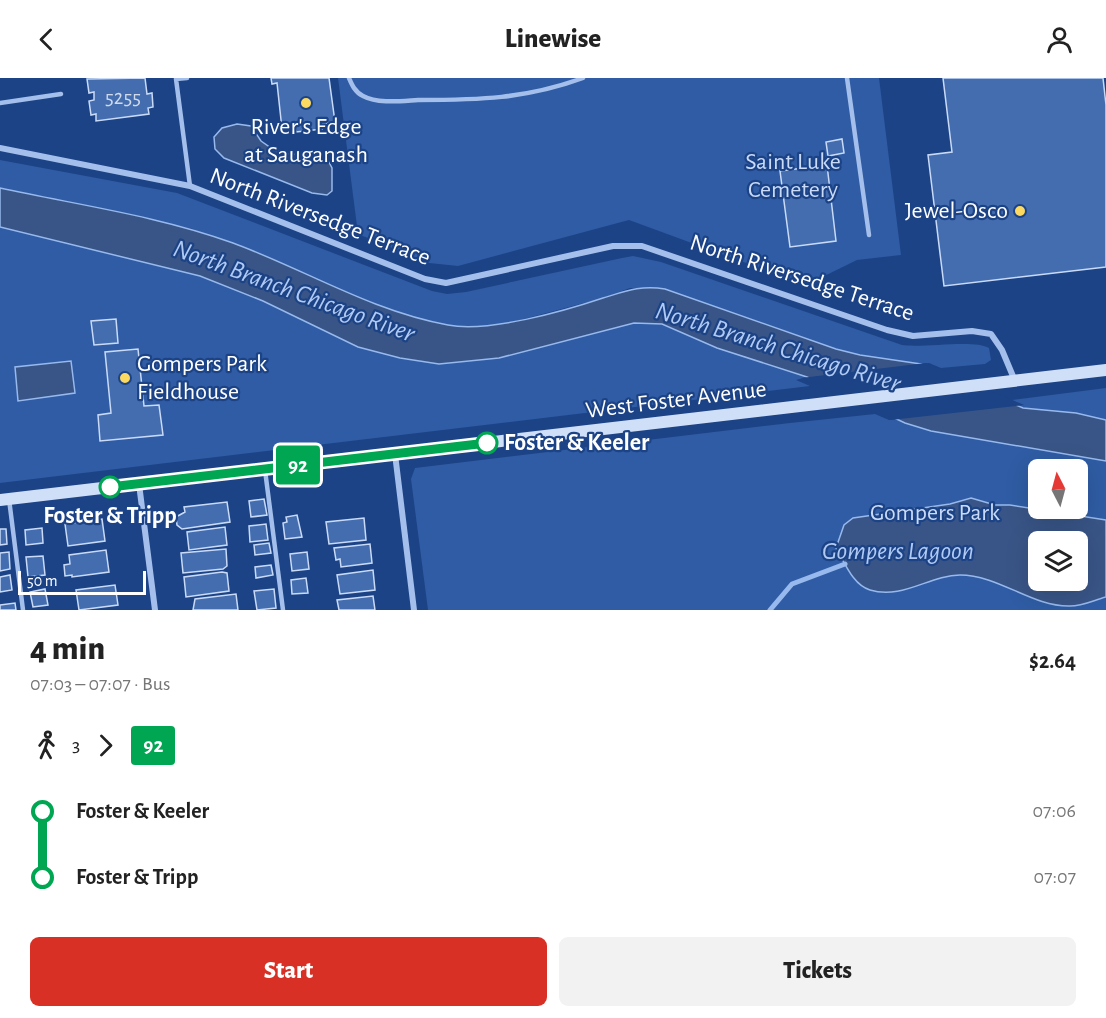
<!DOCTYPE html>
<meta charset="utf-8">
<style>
body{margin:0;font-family:"Alegreya Sans",sans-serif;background:#f2f2f2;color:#222;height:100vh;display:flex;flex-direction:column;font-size:22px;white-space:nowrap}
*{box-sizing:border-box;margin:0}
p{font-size:20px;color:#767676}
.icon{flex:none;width:33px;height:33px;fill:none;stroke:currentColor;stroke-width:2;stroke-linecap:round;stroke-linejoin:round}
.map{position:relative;height:532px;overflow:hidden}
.drawer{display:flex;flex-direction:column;background:#fff;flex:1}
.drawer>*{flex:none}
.badge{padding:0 12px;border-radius:4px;font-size:21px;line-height:39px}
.needle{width:39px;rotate:354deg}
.tools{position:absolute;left:1028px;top:381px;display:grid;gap:12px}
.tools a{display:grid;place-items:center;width:60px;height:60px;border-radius:9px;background:#fff;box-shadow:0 6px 24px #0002;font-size:30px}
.scale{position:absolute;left:18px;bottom:15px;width:128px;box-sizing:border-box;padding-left:6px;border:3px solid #fff;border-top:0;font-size:16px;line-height:21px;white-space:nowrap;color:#fff;-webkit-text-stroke:4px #1c4386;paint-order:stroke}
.map>.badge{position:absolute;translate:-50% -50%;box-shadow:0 0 0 3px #fff}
.legs{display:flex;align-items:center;gap:9px;height:66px;padding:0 30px;font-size:20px}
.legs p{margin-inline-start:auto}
.overview{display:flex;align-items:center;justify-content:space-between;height:102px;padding:0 30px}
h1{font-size:33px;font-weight:800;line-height:45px}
.cta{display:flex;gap:12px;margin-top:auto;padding:12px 30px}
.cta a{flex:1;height:69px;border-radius:9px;background:#d93025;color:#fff;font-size:24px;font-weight:800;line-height:69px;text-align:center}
.cta a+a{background:#f2f2f2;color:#222}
ul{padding:0 30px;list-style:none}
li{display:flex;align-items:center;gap:21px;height:66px;font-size:22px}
li i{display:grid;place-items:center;width:9px;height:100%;margin:0 8px;background:currentColor}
li i::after{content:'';width:15px;height:15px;margin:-8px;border:4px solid;border-radius:50%;background:#fff}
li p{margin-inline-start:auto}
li:first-child i{background:linear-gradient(#0000 50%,currentColor 0)}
li:last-child i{background:linear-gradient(currentColor 50%,#0000 0)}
header{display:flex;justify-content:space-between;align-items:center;height:78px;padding:0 30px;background:#fff;font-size:27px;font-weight:800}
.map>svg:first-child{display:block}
.green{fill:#2f5ca4;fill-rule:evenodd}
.water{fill:#395587;stroke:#97b9ed;stroke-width:1.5;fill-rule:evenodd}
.pier{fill:#1c4386}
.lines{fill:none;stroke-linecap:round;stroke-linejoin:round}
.stream{stroke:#97b9ed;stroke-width:5}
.building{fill:#446daf;stroke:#c9dbf8;stroke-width:1.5}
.service{stroke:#a4bfeb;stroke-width:4.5}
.minor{stroke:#a4bfeb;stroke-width:6}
.secondary{stroke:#d0dff8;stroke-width:12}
.line-1-casing{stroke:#fff;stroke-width:14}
.line-1{stroke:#00a651;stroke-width:9}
.poi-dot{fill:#fcda62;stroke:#1c4386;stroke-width:2}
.stop-1-dot{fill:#fff;stroke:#00a651;stroke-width:3}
.labels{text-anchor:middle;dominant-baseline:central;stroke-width:4.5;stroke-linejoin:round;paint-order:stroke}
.number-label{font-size:21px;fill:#d0daeb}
.poi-label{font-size:24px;fill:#fff;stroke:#1c4386}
.park-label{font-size:24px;fill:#c9dbf8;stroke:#1c4386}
.street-label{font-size:24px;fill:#fff;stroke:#1c4386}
.stop-label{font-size:24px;font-weight:bold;fill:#fff;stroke:#1c4386;text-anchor:start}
.water-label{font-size:26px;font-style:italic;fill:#b0caf3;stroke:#1c4386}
</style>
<header><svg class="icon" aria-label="back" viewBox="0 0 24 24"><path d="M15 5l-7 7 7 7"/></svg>Linewise<svg class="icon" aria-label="person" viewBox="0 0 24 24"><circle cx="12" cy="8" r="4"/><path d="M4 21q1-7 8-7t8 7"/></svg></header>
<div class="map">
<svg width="1106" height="532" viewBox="0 0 1106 532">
<rect width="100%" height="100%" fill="#1c4386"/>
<path class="green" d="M338 0H879L901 177 857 182 806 207 629 142 458 188 429 185 358 156Z
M0 82 177 115 432 213 447 216 466 214 622 180 633 178 661 184 902 267C923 270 976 261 989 270L991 282 985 286 941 290 929 285 921 286 860 277 836 271 665 211 630 210 603 220 505 246 475 249 450 248 388 233 193 151 0 110Z
M0 149 200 198 263 223 358 269 400 280 439 286 499 280 634 245 662 246 717 270 807 299 796 302 810 308 0 405Z
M1106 310V532H428L411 401 415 390 790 345 875 336 889 342 1022 327 1012 322ZM1038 392H1077V430H1038ZM1038 464H1077V502H1038Z"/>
<path class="water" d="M237 46 251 48 261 63 274 72 289 76 325 77 332 90V113L327 117 312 115 224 80 215 71 214 59 222 50Z
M0 110C78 127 159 138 233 165 306 192 371 233 448 247 488 255 564 233 603 220 626 213 641 207 665 211L836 271 860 277 921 286 1023 330 1076 335 1106 342V383L931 353 905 345 807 299 717 270 662 246 634 245 499 280 439 286 400 280 358 269 263 223 200 198 0 149Z
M71 283 75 315 18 323 15 289Z
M971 420 995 427H1010L1106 442V519C1094 522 1083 528 1070 528 1032 529 999 497 960 497 930 497 902 522 870 512 853 507 845 485 836 470L844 447 853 440 950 426ZM1038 464H1077V502H1038Z"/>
<path class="pier" d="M926 285 1024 327 891 342 801 300Z"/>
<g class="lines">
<path class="stream" d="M770 532 792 506 845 486"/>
</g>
<path class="building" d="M145 0 147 16 152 15 153 29 148 30 149 36 96 43V36L91 37 89 23 94 22V14L89 15 87 1Z
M271 0H329L335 44 321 46 322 51 296 54 295 50 282 51 277 5 272 6Z
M943 0H1103L1106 27V189L944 208 928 77 952 74Z
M842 61 844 75 828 78 826 64Z
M827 87 836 163 790 169 780 93Z
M116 241 118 265 94 267 91 243Z
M138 271 144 328 159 327 163 357 100 363 98 337 111 335 105 274Z
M264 421 267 437 251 439 249 423Z
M227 424 230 444 182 451 177 447 176 439 185 434 184 429Z
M297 437 302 459 285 461 283 445 287 444 286 439Z
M364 440 366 462 329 466 326 444Z
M102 441 105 463 68 468 65 446Z
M266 446 268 462 250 464 249 448Z
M225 449 227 467 189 472 187 454Z
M42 450 43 465 26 467 25 452Z
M0 451H6L7 466 0 467Z
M269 465 271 475 255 477 254 467Z
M370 466 372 485 341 489 340 481 336 482 334 470Z
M226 471 227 488 223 491 183 495 181 475Z
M106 472 109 494 72 499V497L65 498 64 487 70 486 69 477Z
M9 474 10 491 0 493V475Z
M307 474 309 491 292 493 290 476Z
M43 478 45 497 28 499 26 479Z
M271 487 273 497 256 500 255 489Z
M373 492 375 512 340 516 337 497Z
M222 494 227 495 229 513 186 519 184 499Z
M10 497 12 512 0 514V499Z
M306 500 308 515 292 516 291 502Z
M115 507 118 527 79 532 76 512Z
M45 511 48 527 33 529 30 514Z
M274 511 276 530 257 532 254 513Z
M236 516 238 532H193L195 521Z
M373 518 375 532H339L337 522Z
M15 525 16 532H0V527Z"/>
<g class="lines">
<path class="service" d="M187 0 176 1 190 108
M349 0C352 7 355 14 363 18 378 26 401 23 418 22 478 22 526 21 583 0
M847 0 869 157
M0 25 61 16
M265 392 283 532
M9 421 23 532"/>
<path class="minor" d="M0 70 190 108 425 201 446 205 613 168H642L887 252 913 258 972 253 991 256 1002 272 1015 303
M395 376 414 532
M139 406 155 532"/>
<path class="secondary" d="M0 422 1106 292"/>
</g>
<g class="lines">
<defs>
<path id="line-1" d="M110 409 487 365"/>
</defs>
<use href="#line-1" class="line-1-casing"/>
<use href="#line-1" class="line-1"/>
</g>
<g class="poi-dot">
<circle cx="306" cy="25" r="6"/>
<circle cx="1020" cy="133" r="6"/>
<circle cx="125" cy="300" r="6"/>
</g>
<g class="stop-1-dot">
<circle cx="487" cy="365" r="10"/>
<circle cx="110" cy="409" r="10"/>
</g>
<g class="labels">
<g class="number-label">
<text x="123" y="19">5255</text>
</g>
<g class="poi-label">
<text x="306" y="49">River's Edge<tspan x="306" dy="28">at Sauganash</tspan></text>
<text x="1008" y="133" text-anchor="end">Jewel-Osco</text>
<text x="137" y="286" text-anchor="start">Gompers Park<tspan x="137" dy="28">Fieldhouse</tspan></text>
</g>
<g class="park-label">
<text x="793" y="84">Saint Luke<tspan x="793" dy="28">Cemetery</tspan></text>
<text x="935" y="435">Gompers Park</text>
</g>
<g class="street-label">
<text transform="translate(320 139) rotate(21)">North Riversedge Terrace</text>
<text transform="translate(802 200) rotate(18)">North Riversedge Terrace</text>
<text transform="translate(676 322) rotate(-7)">West Foster Avenue</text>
</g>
<g class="stop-label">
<text x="504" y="365">Foster &amp; Keeler</text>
<text x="110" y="438" text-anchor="middle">Foster &amp; Tripp</text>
</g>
<g class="water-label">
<text transform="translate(294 213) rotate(20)">North Branch Chicago River</text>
<text transform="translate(778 269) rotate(17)">North Branch Chicago River</text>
<text x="898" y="473">Gompers Lagoon</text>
</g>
</g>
</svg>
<div class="tools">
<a><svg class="needle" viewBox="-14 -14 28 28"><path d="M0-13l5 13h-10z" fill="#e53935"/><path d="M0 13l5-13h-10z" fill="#767676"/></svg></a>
<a><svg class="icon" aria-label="layers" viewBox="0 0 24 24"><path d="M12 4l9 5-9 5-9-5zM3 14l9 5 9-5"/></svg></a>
</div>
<div class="scale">50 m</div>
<b class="badge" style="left:298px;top:387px;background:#00a651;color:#fff">92</b>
</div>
<section class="drawer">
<div class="overview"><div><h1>4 min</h1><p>07:03 – 07:07 · Bus</p></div><b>$2.64</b></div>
<div class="legs"><svg class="icon" aria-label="walk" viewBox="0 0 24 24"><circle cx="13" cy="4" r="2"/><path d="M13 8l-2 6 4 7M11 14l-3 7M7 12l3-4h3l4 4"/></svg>3<svg class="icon" aria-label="forward" viewBox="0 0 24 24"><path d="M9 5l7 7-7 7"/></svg><b class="badge" style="background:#00a651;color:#fff">92</b></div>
<ul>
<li><i style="color:#00a651"></i><b>Foster &amp; Keeler</b><p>07:06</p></li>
<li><i style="color:#00a651"></i><b>Foster &amp; Tripp</b><p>07:07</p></li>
</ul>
<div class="cta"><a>Start</a><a>Tickets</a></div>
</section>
